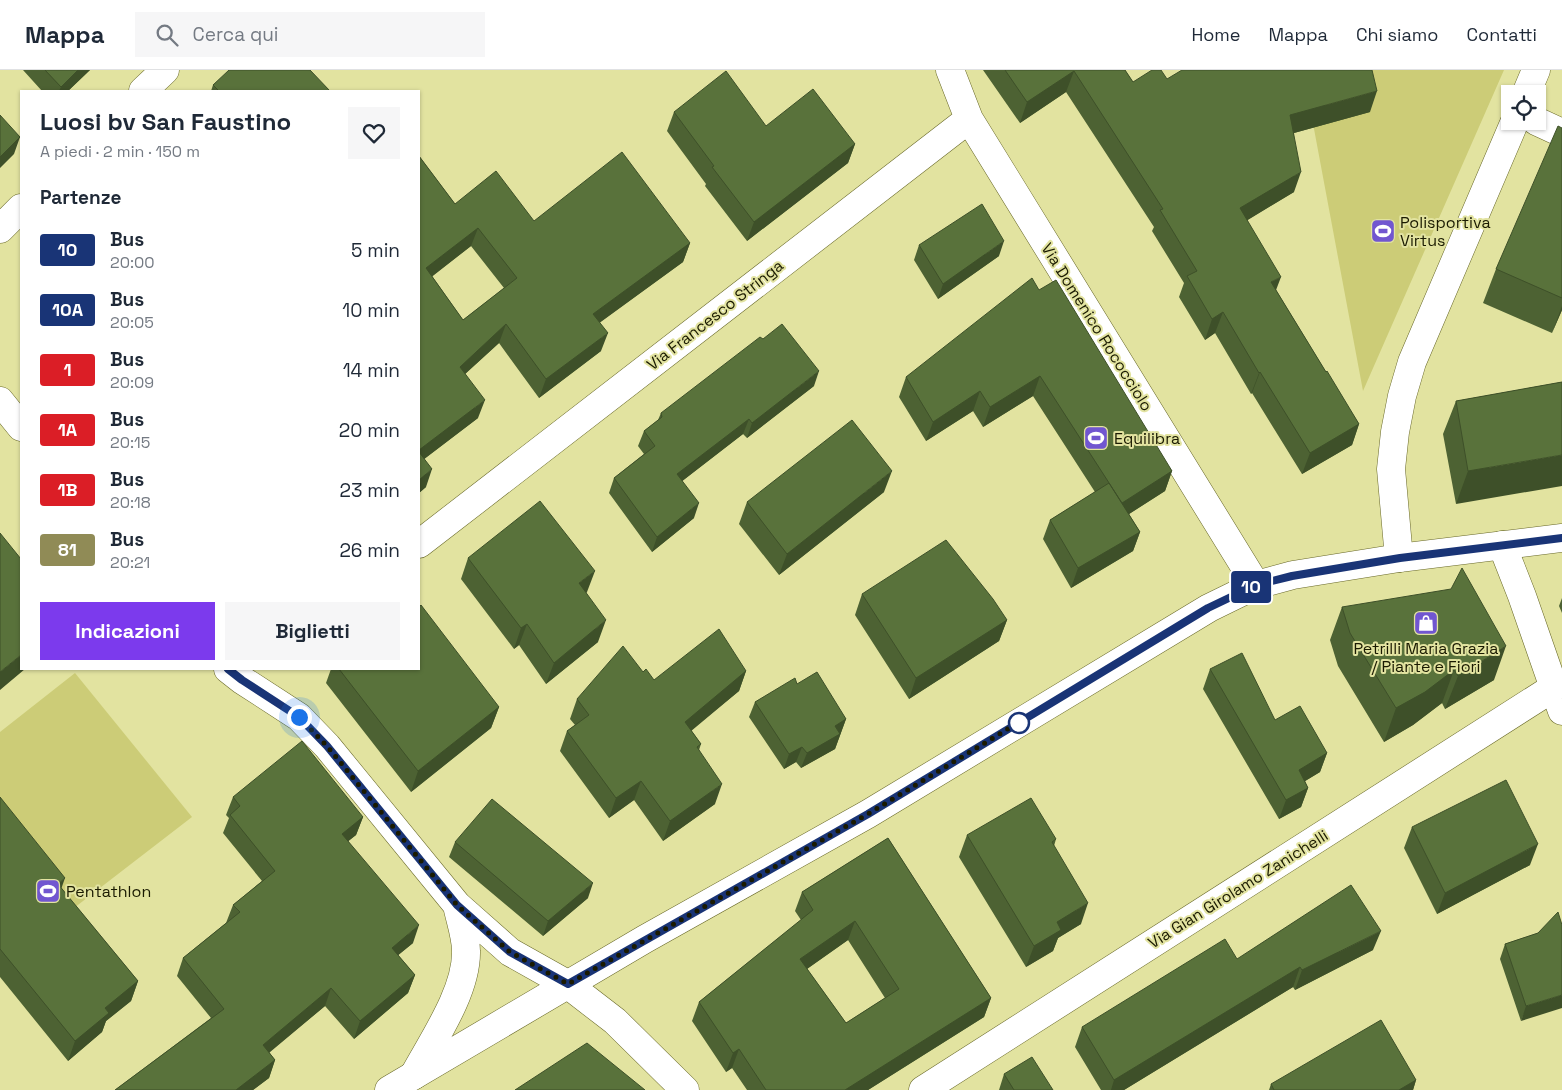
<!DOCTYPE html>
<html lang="it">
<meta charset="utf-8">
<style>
body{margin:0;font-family:"Space Grotesk",sans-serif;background:#f6f6f7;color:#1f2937;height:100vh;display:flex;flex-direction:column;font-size:19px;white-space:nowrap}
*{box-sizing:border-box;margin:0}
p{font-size:16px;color:#747a83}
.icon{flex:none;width:28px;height:28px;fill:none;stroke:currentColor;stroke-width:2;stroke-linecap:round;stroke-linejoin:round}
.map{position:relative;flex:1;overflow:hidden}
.drawer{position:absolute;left:20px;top:20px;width:400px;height:580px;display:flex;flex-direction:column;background:#fff;border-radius:0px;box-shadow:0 1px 4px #0004}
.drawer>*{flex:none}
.badge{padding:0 10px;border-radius:4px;font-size:18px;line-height:32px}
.fabs{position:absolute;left:1501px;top:15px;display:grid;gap:10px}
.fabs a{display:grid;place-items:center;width:45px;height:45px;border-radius:0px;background:#fff;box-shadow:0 1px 4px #0004;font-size:25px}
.you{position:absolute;width:25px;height:25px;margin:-12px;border:4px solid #fff;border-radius:50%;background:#1a73e8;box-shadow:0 0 0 8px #1a73e833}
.map>.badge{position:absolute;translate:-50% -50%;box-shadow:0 0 0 2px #fff}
h2{padding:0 20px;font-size:19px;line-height:45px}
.round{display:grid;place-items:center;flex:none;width:52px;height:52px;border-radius:0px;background:#f6f6f7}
.overview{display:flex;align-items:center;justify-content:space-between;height:85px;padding:0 20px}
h1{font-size:24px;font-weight:700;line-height:38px}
.cta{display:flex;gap:10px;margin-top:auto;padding:10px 20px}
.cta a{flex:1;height:58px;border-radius:0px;background:#7c3aed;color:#fff;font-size:20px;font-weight:700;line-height:58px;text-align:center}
.cta a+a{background:#f6f6f7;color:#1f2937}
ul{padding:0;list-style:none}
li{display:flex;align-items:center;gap:15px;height:60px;padding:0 20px}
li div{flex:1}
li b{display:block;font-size:19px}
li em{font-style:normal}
li .badge{min-width:55px;font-weight:700;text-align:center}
header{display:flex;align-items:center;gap:30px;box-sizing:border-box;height:70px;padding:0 25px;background:#fff;border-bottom:1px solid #e0e1e3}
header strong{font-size:24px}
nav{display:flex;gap:28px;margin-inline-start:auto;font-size:18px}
.search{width:350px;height:45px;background:#f6f6f7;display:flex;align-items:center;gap:12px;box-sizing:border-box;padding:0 18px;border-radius:0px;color:#747a83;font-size:19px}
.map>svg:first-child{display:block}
.green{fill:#cc7}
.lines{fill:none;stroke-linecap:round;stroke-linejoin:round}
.street-casing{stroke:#686828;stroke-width:29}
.secondary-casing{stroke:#686828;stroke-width:29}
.street{stroke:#fff;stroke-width:28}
.secondary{stroke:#fff;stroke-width:28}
.wall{fill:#4d6233;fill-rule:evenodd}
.shaded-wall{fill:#3e5029}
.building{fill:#59723b;stroke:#3e5029;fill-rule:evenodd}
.line-casing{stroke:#fff;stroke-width:11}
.line{stroke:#193476;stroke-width:8}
.walk{stroke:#1a1a01;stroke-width:5;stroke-dasharray:0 9}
.stop-dot{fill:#fff;stroke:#193476;stroke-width:2.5}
.labels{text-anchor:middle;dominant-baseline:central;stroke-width:4;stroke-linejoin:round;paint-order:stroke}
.poi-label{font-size:16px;fill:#1a1a01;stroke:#e2e3a0;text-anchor:start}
.street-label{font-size:16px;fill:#1a1a01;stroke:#e2e3a0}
</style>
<header>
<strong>Mappa</strong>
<div class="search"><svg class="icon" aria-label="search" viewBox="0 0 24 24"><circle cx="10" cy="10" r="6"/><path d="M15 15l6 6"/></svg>Cerca qui</div>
<nav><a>Home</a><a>Mappa</a><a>Chi siamo</a><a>Contatti</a></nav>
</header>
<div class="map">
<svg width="1562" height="1020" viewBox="0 0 1562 1020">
<rect width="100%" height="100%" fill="#e2e3a0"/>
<path class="green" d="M1303 0H1504L1363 321Z
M75 603 192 747 0 895V662Z"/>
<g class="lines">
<defs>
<path id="street" d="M143 21 165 0
M1526 24 1536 0
M969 49 1256 515
M1536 51 1562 63
M0 159 21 138
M0 331 21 357
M419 474 969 49 950 0
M1502 475 1522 526 1562 641
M1399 488 1391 399 1395 362 1402 326 1412 292 1515 51
M228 599 242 610 299 647 327 676 457 835 510 882 567 914 615 951 685 1020
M414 1005C433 970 467 921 466 881 466 866 460 850 457 835
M923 1020 1553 618"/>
<path id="secondary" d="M389 1020 645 869 868 744 1209 538 1256 515 1293 505 1399 488 1562 468"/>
</defs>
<use href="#street" class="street-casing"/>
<use href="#secondary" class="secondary-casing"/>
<use href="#street" class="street"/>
<use href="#secondary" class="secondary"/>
</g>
<path class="wall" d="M23 0H90L68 21H42Z
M983 0H1125L1133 12 1167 9 1370 42 1294 63V122L1247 150 1276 220 1326 302 1359 354 1352 375 1302 404 1252 323 1251 324 1215 263 1205 270 1179 227 1184 213 1152 161 1154 157 1066 22 1020 53Z
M213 15 330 21H211Z
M674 42 766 56 855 74 848 93 747 171 705 116 706 114 667 61Z
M1562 58V240L1552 263 1483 233 1496 199Z
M419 86 455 134 534 151 690 173 683 192 600 252 601 281 539 328 499 273 465 304 478 348 424 389 426 417 419 423ZM471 176 504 218 463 250 432 206Z
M919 175 999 186 938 229 914 190Z
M1039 220 1172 401 1165 421 1129 444 1140 462 1133 481 1071 518 1043 469 1050 450 1095 422 1033 326 983 357 973 341 926 371 899 327 906 307Z
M1562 312 1456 434 1443 364 1456 331Z
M814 316 747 368 743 364 682 411 694 448 652 482 609 423 614 408 644 384 638 376 644 361 658 350 661 343Z
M884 422 779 505 739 454 747 432Z
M468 488 587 522 586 523 598 572 546 614 519 575 514 579 461 509Z
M862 524 1007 550 999 571 909 629 855 545Z
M1562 528V543L1559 536Z
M1342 537 1494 610 1445 639 1442 633 1413 655 1384 672 1338 596 1330 570Z
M331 599H419L499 637 491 658 411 722 326 613Z
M1210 599 1275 650 1327 683 1320 702 1305 711 1308 718 1301 737 1279 749 1203 619Z
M746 601 739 621 691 660 701 674 699 680 715 734 663 771 634 730 609 748 560 681 567 661 575 655 570 649 577 629 643 602 654 610Z
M797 614 846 649 835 679 801 698 796 692 784 699 749 647 755 632Z
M0 727 61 818 138 911 131 931 106 951 102 962 68 991 0 907Z
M233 727 363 747 356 765 348 771 413 873 398 885 415 905 408 923 354 969 325 936 269 982 275 990 269 1008 253 1020H115L211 948 177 906 183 888 226 853 233 835 262 811 223 763 229 748 226 745Z
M1412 757 1530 795 1437 844 1404 778Z
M967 765 1056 769 1054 776 1081 854 1058 868 1053 881 1026 897 959 787Z
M888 768 991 928 984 947 868 1020H747L732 998 726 1002 692 951 699 932 801 850 795 841 802 822ZM848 870 885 928 846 953 807 899Z
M455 772 588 828 543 866 449 787Z
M1562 855 1521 951 1500 889 1505 874Z
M1373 880 1295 920 1293 917 1124 1020H1101L1075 977 1082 957 1237 889Z
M1004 1004 1053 1020H999Z
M1416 1010 1413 1020H1269L1271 1014Z"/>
<path class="shaded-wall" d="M78 0H90L68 21H59L61 17Z
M1074 1 1066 22 1020 53 1027 32Z
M1377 21 1370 42 1283 66 1290 45Z
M20 67 14 84 0 98V87Z
M855 74 848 93 747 171 754 152Z
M1301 102 1294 122 1233 159 1240 138Z
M478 158 471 176 420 216 426 198Z
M1004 171 999 186 938 229 943 214Z
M690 173 683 192 587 262 593 244Z
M1281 207 1273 228 1271 212Z
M1562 236V240L1552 263Z
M1223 242 1215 263 1205 270 1212 249Z
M506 254 499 273 453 315 460 297Z
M608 263 601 281 539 328 546 309Z
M819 301 814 316 747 368 752 353Z
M1260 302 1252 323 1251 324 1259 303Z
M1040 306 1033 326 983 357 990 337Z
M980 321 973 341 926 371 933 352Z
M485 330 478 348 419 393V380Z
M749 349 743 364 672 419 677 404Z
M1359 354 1352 375 1302 404 1310 383Z
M1562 385V416L1456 434 1468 401Z
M432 399 426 417 419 423V410Z
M892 401 884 422 779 505 787 484Z
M1172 401 1165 421 1115 453 1122 433Z
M699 433 694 448 652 482 657 467Z
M1140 462 1133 481 1071 518 1078 498Z
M595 501 587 522 571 534 579 513Z
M606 550 598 572 546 614 554 593Z
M1007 550 999 571 909 629 916 608Z
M527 554 519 575 514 579 521 558Z
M1506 576 1494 610 1445 639 1458 606Z
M21 585V599H25L0 620V602Z
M1454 600 1442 633 1413 655 1384 672 1396 638Z
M746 601 739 621 678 672 685 652Z
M499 637 491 658 411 722 418 701Z
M846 649 835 679 801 698 807 683 835 656Z
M802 677 796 692 784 699 789 684Z
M1327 683 1320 702 1292 719 1299 700Z
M641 711 634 730 609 748 616 728Z
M722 714 715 734 663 771 670 751Z
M1308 718 1301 737 1279 749 1286 730Z
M363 747 356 765 335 782 342 764Z
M1538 774 1530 795 1437 844 1445 823Z
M65 808 58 828V814Z
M593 813 588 828 543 866 548 851Z
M1088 833 1081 854 1058 868 1053 881 1026 897 1034 876 1057 852Z
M855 851 848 870 794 908 800 889Z
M419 855 413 873 385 896 392 878Z
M1381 861 1373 880 1295 920 1302 900Z
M1300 897 1293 917 1124 1020H1111L1114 1010Z
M415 905 408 923 354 969 360 951Z
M138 911 131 931 106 951 102 962 68 991 75 971 105 938Z
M331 918 325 936 257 993 263 975Z
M1562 925V938L1521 951 1526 936Z
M991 928 984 947 868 1020H845Z
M739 979 732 998 726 1002 733 983Z
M275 990 269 1008 253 1020H236Z
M1416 1010 1413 1020H1399Z"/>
<path class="building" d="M45 0H78L61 17Z
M229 0H310L330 21H219L213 15Z
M1005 0H1125L1133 12 1152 0H1161L1167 9 1182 0H1372L1377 21 1290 45 1301 102 1240 138 1281 207 1271 212 1326 302 1327 301 1359 354 1310 383 1260 302 1259 303 1223 242 1212 249 1187 206 1197 201 1160 140 1163 139 1074 1 1027 32Z
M726 1 766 56 813 19 855 74 754 152 712 97 714 96 674 42Z
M0 45 20 67 0 87Z
M1558 56 1562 58V228L1496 199Z
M622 82 690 173 593 244 608 263 546 309 506 254 460 297 485 330 419 380V86L455 134 496 101 534 151ZM478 158 517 208 463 250 426 198Z
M982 134 1004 171 943 214 919 175Z
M1032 208 1039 220 1056 210 1172 401 1122 433 1040 306 990 337 980 321 933 352 906 307Z
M782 254 819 301 752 353 749 349 677 404 699 433 657 467 614 408 655 376 644 361 662 347 661 343 760 267 763 269Z
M1562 312V385L1468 401 1456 331Z
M852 350 892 401 787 484 747 432Z
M419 382 432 399 419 410Z
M1109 413 1140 462 1078 498 1050 450Z
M540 431 595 501 579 513 606 550 554 593 527 554 521 558 468 488Z
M0 463 21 489V585L0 602Z
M946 470 993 529 1007 550 916 608 862 524Z
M1462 498 1506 576 1458 606 1454 600 1425 622 1396 638 1350 563 1342 537 1451 519Z
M421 535 499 637 418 701 339 599H419V537Z
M719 559 746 601 685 652 701 674 697 677 722 714 670 751 641 711 616 728 567 661 589 645 577 629 623 576 643 602 646 599 654 610Z
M1242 583 1275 650 1300 636 1327 683 1299 700 1308 718 1286 730 1210 599Z
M817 602 846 649 835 656 840 664 807 683 802 677 789 684 755 632 795 608 797 614Z
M302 671 363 747 342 764 419 855 392 878 415 905 360 951 331 918 263 975 275 990 236 1020H115L224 939 183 888 240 842 233 835 275 801 230 745 240 736 233 727Z
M1506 710 1538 774 1445 823 1412 757Z
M0 727 65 808 58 814 138 911 105 938 109 943 75 971 0 879Z
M1031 728 1056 769 1052 772 1088 833 1057 852 1061 860 1034 876 967 765Z
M492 729 593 813 548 851 455 772Z
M888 768 991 928 845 1020H766L739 979 733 983 699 932 813 840 802 822ZM855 851 899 919 846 953 800 889Z
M1351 815 1381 861 1302 900 1300 897 1114 1010 1082 957 1225 869 1237 889Z
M1558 842 1562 855V925L1526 936 1505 874 1538 863Z
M1381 950 1416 1010 1399 1020H1274L1271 1014Z
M587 973 645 1020H515Z
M1032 987 1053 1020H1014L1004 1004Z"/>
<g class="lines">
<defs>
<path id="line" d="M228 599 242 610 299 647 327 676 457 835 510 882 568 914 868 744 1208 538 1256 515 1292 506 1400 488 1562 468"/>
</defs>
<use href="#line" class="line-casing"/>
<use href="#line" class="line"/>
<path class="walk" d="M299 647 327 676 457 835 510 882 568 914 868 744 1021 651 1019 653"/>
</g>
<defs>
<symbol id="stadium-square" viewBox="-11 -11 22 22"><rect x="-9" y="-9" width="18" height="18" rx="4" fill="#7156d0" stroke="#e2e3a0"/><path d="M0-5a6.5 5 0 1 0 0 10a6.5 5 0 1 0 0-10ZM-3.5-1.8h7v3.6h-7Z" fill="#fff"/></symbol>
<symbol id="shop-square" viewBox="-11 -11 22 22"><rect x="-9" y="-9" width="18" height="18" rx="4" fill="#7156d0" stroke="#e2e3a0"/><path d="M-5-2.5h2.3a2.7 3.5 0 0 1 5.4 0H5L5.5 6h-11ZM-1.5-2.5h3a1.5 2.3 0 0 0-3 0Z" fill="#fff"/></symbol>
</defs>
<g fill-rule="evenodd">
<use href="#stadium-square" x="1369" y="147" width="28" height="28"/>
<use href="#stadium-square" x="1082" y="354" width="28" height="28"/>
<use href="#shop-square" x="1412" y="539" width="28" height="28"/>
<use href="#stadium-square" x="34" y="807" width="28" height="28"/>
</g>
<circle class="stop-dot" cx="1019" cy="653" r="10"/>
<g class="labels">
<g class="poi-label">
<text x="1400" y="152">Polisportiva<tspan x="1400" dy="18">Virtus</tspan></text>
<text x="1114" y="368">Equilibra</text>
<text x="1426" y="578" text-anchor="middle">Petrilli Maria Grazia<tspan x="1426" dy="18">/ Piante e Fiori</tspan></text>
<text x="66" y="821">Pentathlon</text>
</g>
<g class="street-label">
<text transform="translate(715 245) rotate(-38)">Via Francesco Stringa</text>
<text transform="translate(1097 257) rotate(58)">Via Domenico Rococciolo</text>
<text transform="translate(1238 819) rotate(-32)">Via Gian Girolamo Zanichelli</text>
</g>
</g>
</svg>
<div class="fabs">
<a><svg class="icon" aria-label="locate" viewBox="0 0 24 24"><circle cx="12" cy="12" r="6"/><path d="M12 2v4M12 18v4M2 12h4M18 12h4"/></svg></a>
</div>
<div class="you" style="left:299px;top:647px"></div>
<b class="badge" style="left:1251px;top:517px;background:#193476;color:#fff">10</b>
<section class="drawer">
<div class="overview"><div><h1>Luosi bv San Faustino</h1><p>A piedi · 2 min · 150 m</p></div><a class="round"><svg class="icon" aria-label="heart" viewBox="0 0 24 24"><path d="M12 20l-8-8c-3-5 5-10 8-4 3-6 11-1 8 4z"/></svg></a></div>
<h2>Partenze</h2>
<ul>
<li><span class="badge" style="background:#193476;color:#fff">10</span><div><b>Bus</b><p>20:00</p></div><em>5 min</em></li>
<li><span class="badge" style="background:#193476;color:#fff">10A</span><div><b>Bus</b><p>20:05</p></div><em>10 min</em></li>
<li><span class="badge" style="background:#db1e26;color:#fff">1</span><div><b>Bus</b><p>20:09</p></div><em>14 min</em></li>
<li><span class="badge" style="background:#db1e26;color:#fff">1A</span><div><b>Bus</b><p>20:15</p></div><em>20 min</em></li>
<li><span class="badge" style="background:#db1e26;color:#fff">1B</span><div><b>Bus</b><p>20:18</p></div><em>23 min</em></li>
<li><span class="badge" style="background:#908b56;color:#fff">81</span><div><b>Bus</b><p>20:21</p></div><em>26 min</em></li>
</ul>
<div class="cta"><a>Indicazioni</a><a>Biglietti</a></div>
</section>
</div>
